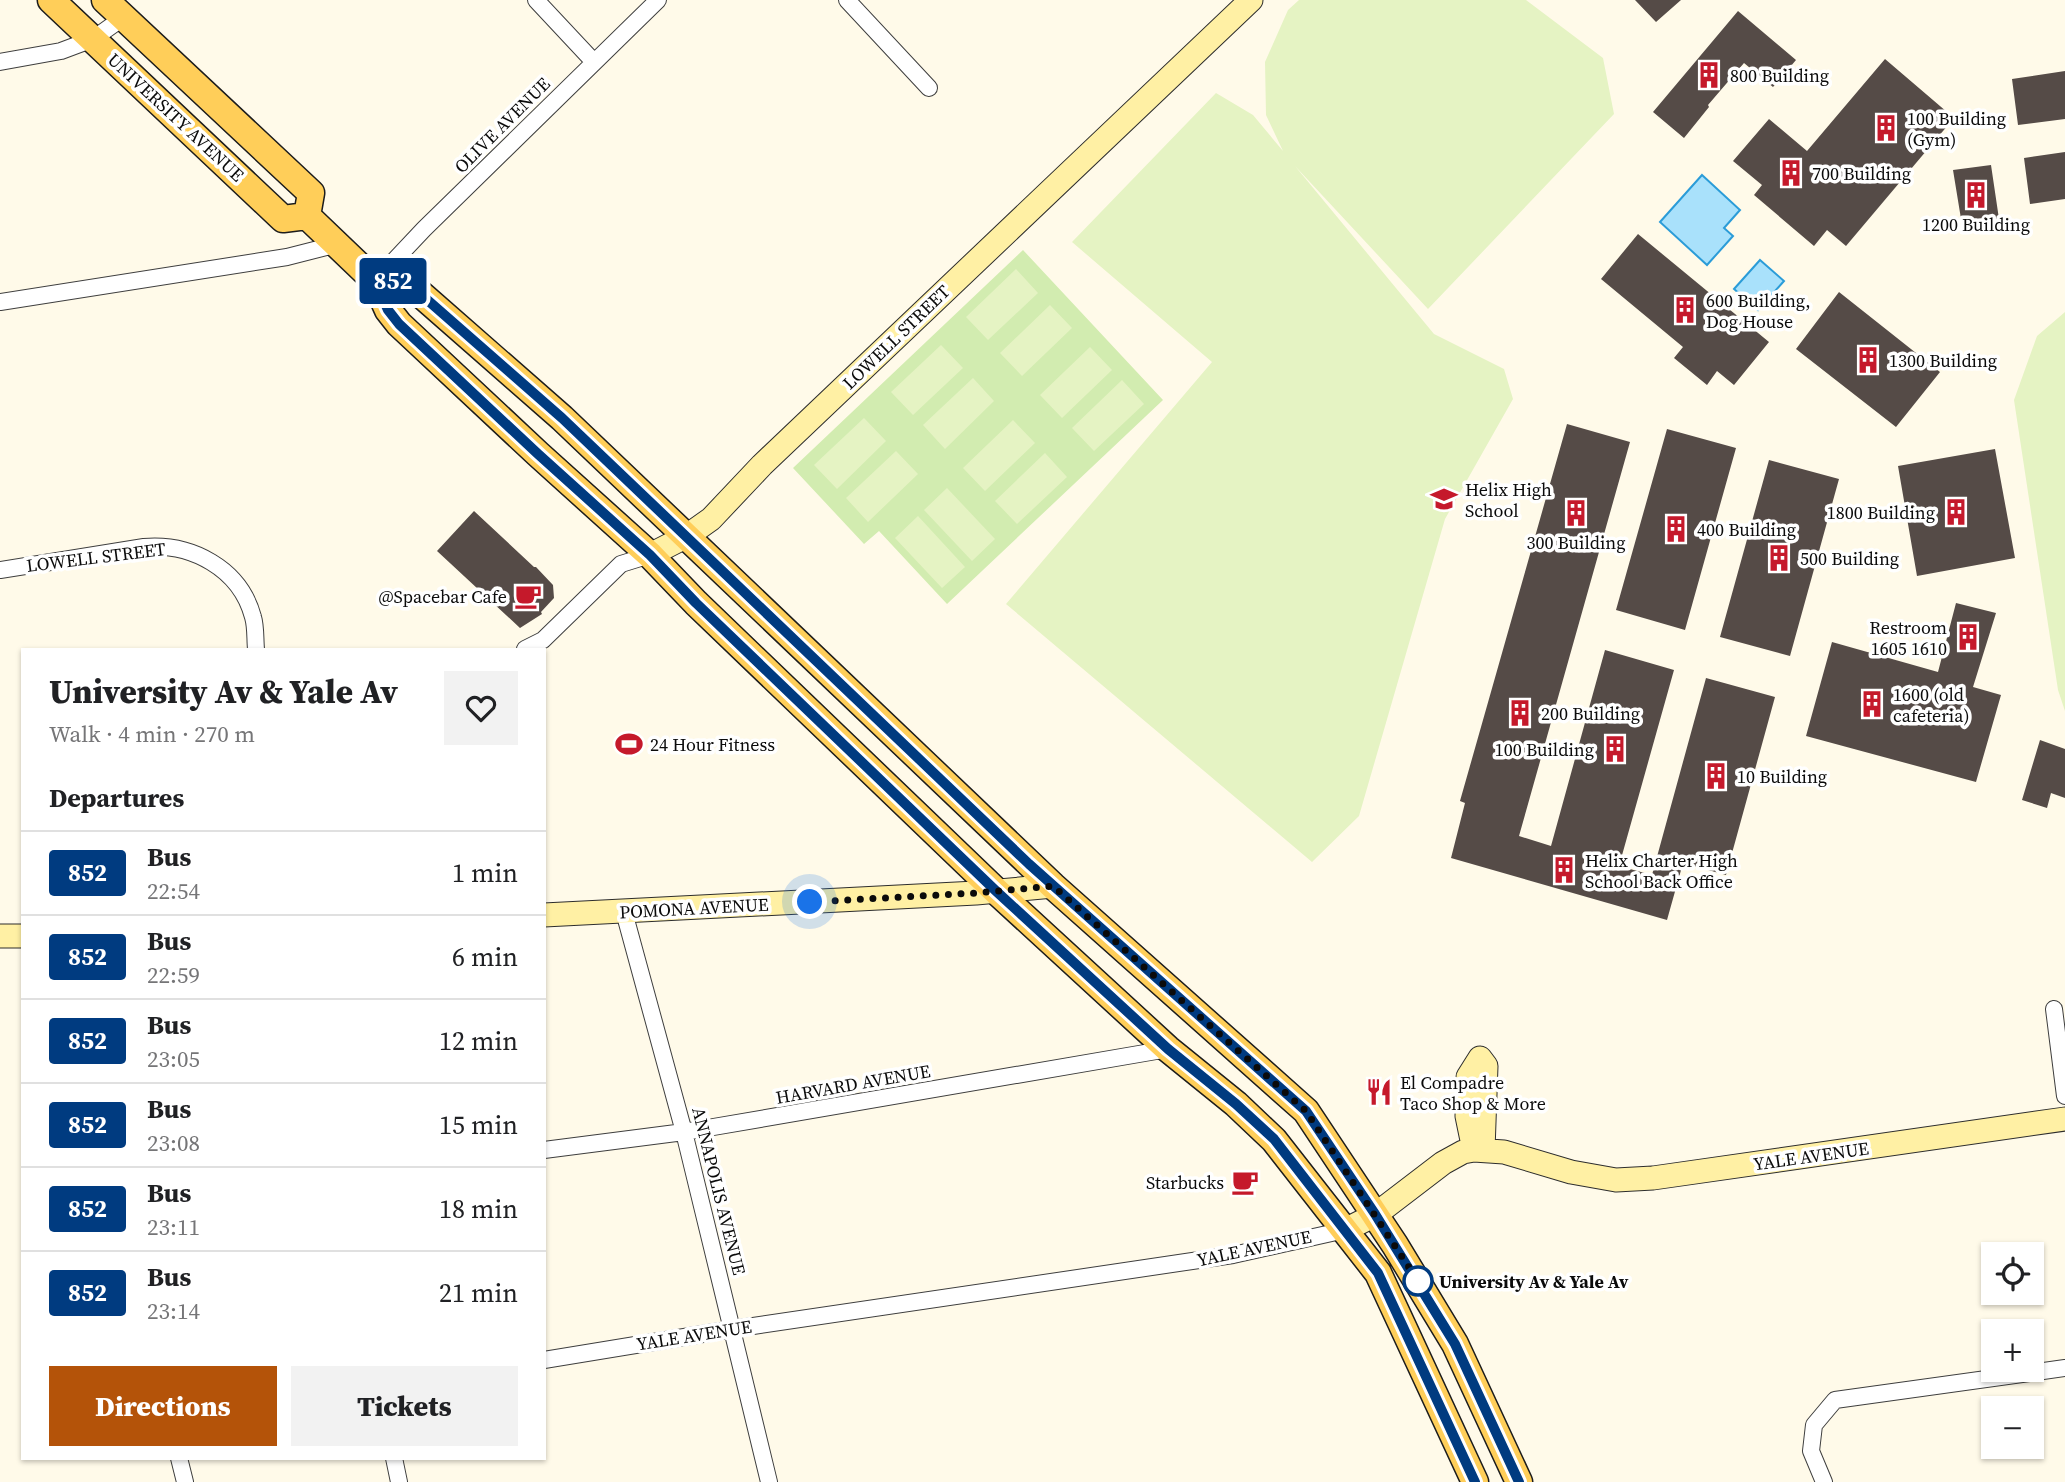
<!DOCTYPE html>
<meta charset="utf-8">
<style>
body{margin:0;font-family:"Source Serif 4",serif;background:#f2f2f2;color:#202124;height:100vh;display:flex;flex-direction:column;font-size:26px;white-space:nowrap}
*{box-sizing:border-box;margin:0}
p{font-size:23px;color:#757577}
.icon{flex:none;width:38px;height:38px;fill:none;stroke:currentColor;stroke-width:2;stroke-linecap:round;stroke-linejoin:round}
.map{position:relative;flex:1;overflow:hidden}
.drawer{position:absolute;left:21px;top:648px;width:525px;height:812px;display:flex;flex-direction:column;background:#fff;border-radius:0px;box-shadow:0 2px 5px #0004}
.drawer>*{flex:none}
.badge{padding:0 14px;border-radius:5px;font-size:24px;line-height:46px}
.controls{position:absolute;left:1981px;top:1242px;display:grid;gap:14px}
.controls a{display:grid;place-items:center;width:63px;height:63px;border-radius:0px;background:#fff;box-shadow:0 2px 5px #0004;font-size:35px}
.you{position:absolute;width:35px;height:35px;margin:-18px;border:5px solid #fff;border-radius:50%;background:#1a73e8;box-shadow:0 0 0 10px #1a73e833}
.map>.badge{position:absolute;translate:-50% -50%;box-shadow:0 0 0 4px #fff}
h2{padding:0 28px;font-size:26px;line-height:63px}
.round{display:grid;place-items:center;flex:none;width:74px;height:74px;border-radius:0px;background:#f2f2f2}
.overview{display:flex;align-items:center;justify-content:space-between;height:119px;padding:0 28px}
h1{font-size:33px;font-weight:800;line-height:52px}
.action{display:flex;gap:14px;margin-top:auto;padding:14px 28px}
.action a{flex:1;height:80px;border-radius:0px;background:#b45309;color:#fff;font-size:28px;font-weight:800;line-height:80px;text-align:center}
.action a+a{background:#f2f2f2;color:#202124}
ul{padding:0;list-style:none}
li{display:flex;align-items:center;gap:21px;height:84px;padding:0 28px;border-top:2px solid #e0e0e0}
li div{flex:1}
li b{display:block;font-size:26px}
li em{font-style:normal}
li .badge{min-width:77px;font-weight:700;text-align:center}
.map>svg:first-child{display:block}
.green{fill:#d2ecb0}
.pitch{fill:#e5f3c3}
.water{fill:#a9e1fb;stroke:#2b9cd8;stroke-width:2}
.building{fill:#554b47}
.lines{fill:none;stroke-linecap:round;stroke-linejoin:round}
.street-casing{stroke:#3e3e3e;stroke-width:18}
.secondary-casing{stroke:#2d2d2d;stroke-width:25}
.primary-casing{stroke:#1c1c1c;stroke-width:29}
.street{stroke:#fff;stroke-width:16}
.secondary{stroke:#fff0a4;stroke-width:23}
.primary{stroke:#ffce59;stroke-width:26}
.line-casing{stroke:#fff;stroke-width:16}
.line{stroke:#003b80;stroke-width:10}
.walk{stroke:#0b0b0b;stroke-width:7;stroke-dasharray:0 12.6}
.stop-dot{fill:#fff;stroke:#003b80;stroke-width:3.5}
.labels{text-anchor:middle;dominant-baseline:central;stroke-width:7;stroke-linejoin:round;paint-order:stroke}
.poi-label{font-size:18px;fill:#0b0b0b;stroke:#fff;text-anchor:start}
.street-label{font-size:18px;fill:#0b0b0b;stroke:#fff}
.stop-label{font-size:18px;font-weight:bold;fill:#0b0b0b;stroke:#fff;text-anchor:start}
</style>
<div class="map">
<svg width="2065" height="1482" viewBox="0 0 2065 1482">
<rect width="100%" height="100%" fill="#fffae9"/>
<path class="green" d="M1023 250 1163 400 947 604 879 531 864 544 793 468Z"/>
<path class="pitch" d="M1299 0H1526L1603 58 1614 114 1428 309 1295 166 1434 334 1504 369 1513 399 1445 519 1359 816 1312 862 1006 604 1212 362 1072 242 1216 93 1253 115 1283 151 1266 115 1265 62 1288 10Z
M1016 269 1038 293 988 340 966 317Z
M1050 305 1072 328 1022 376 1000 353Z
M2065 312V711L2058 690 2014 400 2037 336Z
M941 345 963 368 913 415 891 392Z
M1090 347 1112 370 1062 418 1040 395Z
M973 378 994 401 945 449 923 425Z
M1122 380 1144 404 1094 451 1072 428Z
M864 418 886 441 837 489 814 465Z
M1013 420 1035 443 985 491 963 468Z
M896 451 918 474 868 522 846 498Z
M1045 453 1067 477 1017 524 995 501Z
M947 488 995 539 972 561 924 510Z
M918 516 965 567 942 588 895 538Z"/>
<path class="water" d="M1702 175 1740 210 1724 228 1733 236 1707 265 1660 222Z
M1760 260 1784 281 1758 310 1734 289Z"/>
<path class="building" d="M1635 0H1681L1656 22Z
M1738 11 1796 60 1773 87 1744 63 1708 105 1709 107 1684 138 1653 112Z
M1885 59 1954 118 1846 246 1827 230 1814 246 1754 195 1762 185 1733 161 1769 119 1807 151Z
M2065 71V119L2018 125 2012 79Z
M2065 152V199L2030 204 2024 158Z
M1991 165 1999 219 1962 225 1953 170Z
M1638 234 1769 342 1734 385 1717 371 1707 385 1674 358 1683 347 1601 279Z
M1839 292 1940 372 1896 427 1796 349Z
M1567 424 1630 442 1519 836 1551 846 1605 650 1674 670 1619 866 1652 875 1706 678 1775 697 1726 875 1683 863 1667 920 1451 858 1465 803 1460 801Z
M1667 429 1736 448 1685 630 1616 610Z
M1995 449 2015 558 1917 576 1898 466Z
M1769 460 1839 479 1790 656 1720 637Z
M474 511 534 567H536L553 585 554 598 541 612 542 614 520 628 437 551Z
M1956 603 1996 613 1973 687 2001 695 1976 782 1806 736 1832 642 1938 672Z
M2040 740 2065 749V798L2051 793 2047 808 2022 800Z"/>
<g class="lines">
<defs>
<path id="street" d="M536 0 594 62
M847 0 929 88
M0 62 61 51 93 39 124 17
M375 281 424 229 658 0
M0 302 287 257 338 244
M0 570 144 547C191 543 240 568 253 617 256 627 255 639 256 649
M525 649 543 640 621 564 650 555
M624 912 684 1132 769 1482
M2054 1009 2065 1096
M544 1150 684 1132 1168 1049
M544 1360 733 1329 1233 1255 1345 1230
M179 1458 185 1482
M394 1458 399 1482
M1824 1482 1811 1451 1814 1425 1835 1400 2065 1368"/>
<path id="secondary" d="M650 555 687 536 711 519 762 465 1251 0
M544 915 976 893 1053 886
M0 936H23
M1474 1150 1467 1116 1468 1077 1480 1058 1486 1066 1483 1150
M1345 1230 1375 1215 1443 1163 1463 1152 1474 1150 1504 1152 1571 1172 1616 1180 1653 1178 2065 1119"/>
<path id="primary" d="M51 0 283 219 307 216 375 281 388 310 399 324 538 454 650 555 696 603 996 891 1168 1049 1236 1104 1274 1140 1378 1273 1475 1482
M105 0 311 193 307 216
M375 281 408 284 416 290 562 418 1053 886 1306 1111 1395 1245 1455 1344 1519 1482"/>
</defs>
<use href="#street" class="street-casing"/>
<use href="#secondary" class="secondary-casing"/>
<use href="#primary" class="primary-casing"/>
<use href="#street" class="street"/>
<use href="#secondary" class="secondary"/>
<use href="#primary" class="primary"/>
</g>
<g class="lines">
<defs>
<path id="line" d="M1475 1482 1378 1273 1274 1139 1236 1104 1168 1049 996 891 696 603 650 555 538 454 399 324 388 310 375 281 408 284 416 290 562 418 1029 864 1306 1111 1375 1214 1455 1344 1519 1482"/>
</defs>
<use href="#line" class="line-casing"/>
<use href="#line" class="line"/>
<path class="walk" d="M810 902 976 893 1053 886 1306 1111 1418 1281"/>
</g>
<defs>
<symbol id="building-bare" viewBox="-9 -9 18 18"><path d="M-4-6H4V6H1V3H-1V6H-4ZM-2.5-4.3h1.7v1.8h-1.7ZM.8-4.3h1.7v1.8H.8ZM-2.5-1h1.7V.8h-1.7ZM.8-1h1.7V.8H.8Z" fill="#c5192b" stroke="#fff" stroke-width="2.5" paint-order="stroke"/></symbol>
<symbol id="school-bare" viewBox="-9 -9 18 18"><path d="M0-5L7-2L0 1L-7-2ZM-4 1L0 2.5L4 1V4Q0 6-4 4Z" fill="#c5192b" stroke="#fff" stroke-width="2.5" paint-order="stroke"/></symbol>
<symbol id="cafe-bare" viewBox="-9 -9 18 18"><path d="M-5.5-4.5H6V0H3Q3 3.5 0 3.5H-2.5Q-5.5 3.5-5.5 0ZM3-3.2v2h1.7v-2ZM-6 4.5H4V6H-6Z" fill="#c5192b" stroke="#fff" stroke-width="2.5" paint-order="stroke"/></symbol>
<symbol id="stadium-bare" viewBox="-9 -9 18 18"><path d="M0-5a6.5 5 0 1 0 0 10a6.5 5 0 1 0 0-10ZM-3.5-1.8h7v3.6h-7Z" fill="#c5192b" stroke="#fff" stroke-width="2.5" paint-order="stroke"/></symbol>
<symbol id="restaurant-bare" viewBox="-9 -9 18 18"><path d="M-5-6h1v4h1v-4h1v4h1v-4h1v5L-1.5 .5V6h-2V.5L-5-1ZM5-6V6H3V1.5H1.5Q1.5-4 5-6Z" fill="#c5192b" stroke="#fff" stroke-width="2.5" paint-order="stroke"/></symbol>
</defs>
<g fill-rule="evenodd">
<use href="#building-bare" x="1690" y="56" width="38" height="38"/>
<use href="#building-bare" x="1867" y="109" width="38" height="38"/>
<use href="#building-bare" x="1772" y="154" width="38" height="38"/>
<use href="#building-bare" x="1957" y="176" width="38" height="38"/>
<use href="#building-bare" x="1666" y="291" width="38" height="38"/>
<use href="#building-bare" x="1849" y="341" width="38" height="38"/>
<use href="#school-bare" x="1425" y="480" width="38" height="38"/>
<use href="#building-bare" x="1937" y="493" width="38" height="38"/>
<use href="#building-bare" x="1557" y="494" width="38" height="38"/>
<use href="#building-bare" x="1657" y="510" width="38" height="38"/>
<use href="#building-bare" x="1760" y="539" width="38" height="38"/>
<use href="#cafe-bare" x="509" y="577" width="38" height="38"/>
<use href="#building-bare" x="1949" y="618" width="38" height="38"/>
<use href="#building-bare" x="1853" y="685" width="38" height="38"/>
<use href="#building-bare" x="1501" y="694" width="38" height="38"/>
<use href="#stadium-bare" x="610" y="725" width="38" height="38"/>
<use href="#building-bare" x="1596" y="730" width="38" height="38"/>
<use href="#building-bare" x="1697" y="757" width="38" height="38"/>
<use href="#building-bare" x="1545" y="851" width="38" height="38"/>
<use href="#restaurant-bare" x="1360" y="1073" width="38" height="38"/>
<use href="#cafe-bare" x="1226" y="1163" width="38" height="38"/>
</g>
<circle class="stop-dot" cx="1418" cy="1281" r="14"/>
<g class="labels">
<g class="poi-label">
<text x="1730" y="75">800 Building</text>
<text x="1907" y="118">100 Building<tspan x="1907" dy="21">(Gym)</tspan></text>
<text x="1812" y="173">700 Building</text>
<text x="1976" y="224" text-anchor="middle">1200 Building</text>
<text x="1706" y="300">600 Building,<tspan x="1706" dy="21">Dog House</tspan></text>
<text x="1889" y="360">1300 Building</text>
<text x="1465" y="489">Helix High<tspan x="1465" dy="21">School</tspan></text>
<text x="1935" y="512" text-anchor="end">1800 Building</text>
<text x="1697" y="529">400 Building</text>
<text x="1576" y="542" text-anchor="middle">300 Building</text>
<text x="1800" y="558">500 Building</text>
<text x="507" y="596" text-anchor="end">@Spacebar Cafe</text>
<text x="1947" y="627" text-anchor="end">Restroom<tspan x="1947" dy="21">1605 1610</tspan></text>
<text x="1893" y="694">1600 (old<tspan x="1893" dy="21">cafeteria)</tspan></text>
<text x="1541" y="713">200 Building</text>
<text x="650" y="744">24 Hour Fitness</text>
<text x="1594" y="749" text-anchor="end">100 Building</text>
<text x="1737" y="776">10 Building</text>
<text x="1585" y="860">Helix Charter High<tspan x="1585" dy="21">School Back Office</tspan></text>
<text x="1400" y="1082">El Compadre<tspan x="1400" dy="21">Taco Shop &amp; More</tspan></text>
<text x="1224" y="1182" text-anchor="end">Starbucks</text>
</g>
<g class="street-label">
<text transform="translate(176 117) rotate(43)">UNIVERSITY AVENUE</text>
<text transform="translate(502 125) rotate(-45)">OLIVE AVENUE</text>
<text transform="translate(896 337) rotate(-44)">LOWELL STREET</text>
<text transform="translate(96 557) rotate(-7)">LOWELL STREET</text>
<text transform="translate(694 908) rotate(-3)">POMONA AVENUE</text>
<text transform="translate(853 1084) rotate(-10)">HARVARD AVENUE</text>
<text transform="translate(1811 1156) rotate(-8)">YALE AVENUE</text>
<text transform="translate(719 1191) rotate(76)">ANNAPOLIS AVENUE</text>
<text transform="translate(1254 1248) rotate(-12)">YALE AVENUE</text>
<text transform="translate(694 1335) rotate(-9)">YALE AVENUE</text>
</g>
<g class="stop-label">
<text x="1439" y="1281">University Av &amp; Yale Av</text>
</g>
</g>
</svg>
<div class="controls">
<a><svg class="icon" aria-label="locate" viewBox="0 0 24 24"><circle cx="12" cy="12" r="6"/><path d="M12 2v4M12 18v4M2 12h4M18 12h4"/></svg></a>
<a>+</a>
<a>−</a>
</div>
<div class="you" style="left:810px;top:902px"></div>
<b class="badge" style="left:393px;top:281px;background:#003b80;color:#fff">852</b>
<section class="drawer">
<div class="overview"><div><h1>University Av &amp; Yale Av</h1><p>Walk · 4 min · 270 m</p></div><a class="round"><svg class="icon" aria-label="heart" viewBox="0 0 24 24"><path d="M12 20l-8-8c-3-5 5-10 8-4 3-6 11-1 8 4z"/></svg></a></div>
<h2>Departures</h2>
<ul>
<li><span class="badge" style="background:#003b80;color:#fff">852</span><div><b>Bus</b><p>22:54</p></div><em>1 min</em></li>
<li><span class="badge" style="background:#003b80;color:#fff">852</span><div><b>Bus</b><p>22:59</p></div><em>6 min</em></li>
<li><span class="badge" style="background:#003b80;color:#fff">852</span><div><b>Bus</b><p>23:05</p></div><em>12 min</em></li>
<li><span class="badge" style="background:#003b80;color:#fff">852</span><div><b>Bus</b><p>23:08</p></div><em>15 min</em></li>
<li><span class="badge" style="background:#003b80;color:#fff">852</span><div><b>Bus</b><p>23:11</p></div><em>18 min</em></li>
<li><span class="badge" style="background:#003b80;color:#fff">852</span><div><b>Bus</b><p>23:14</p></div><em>21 min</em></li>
</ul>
<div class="action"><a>Directions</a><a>Tickets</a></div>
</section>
</div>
